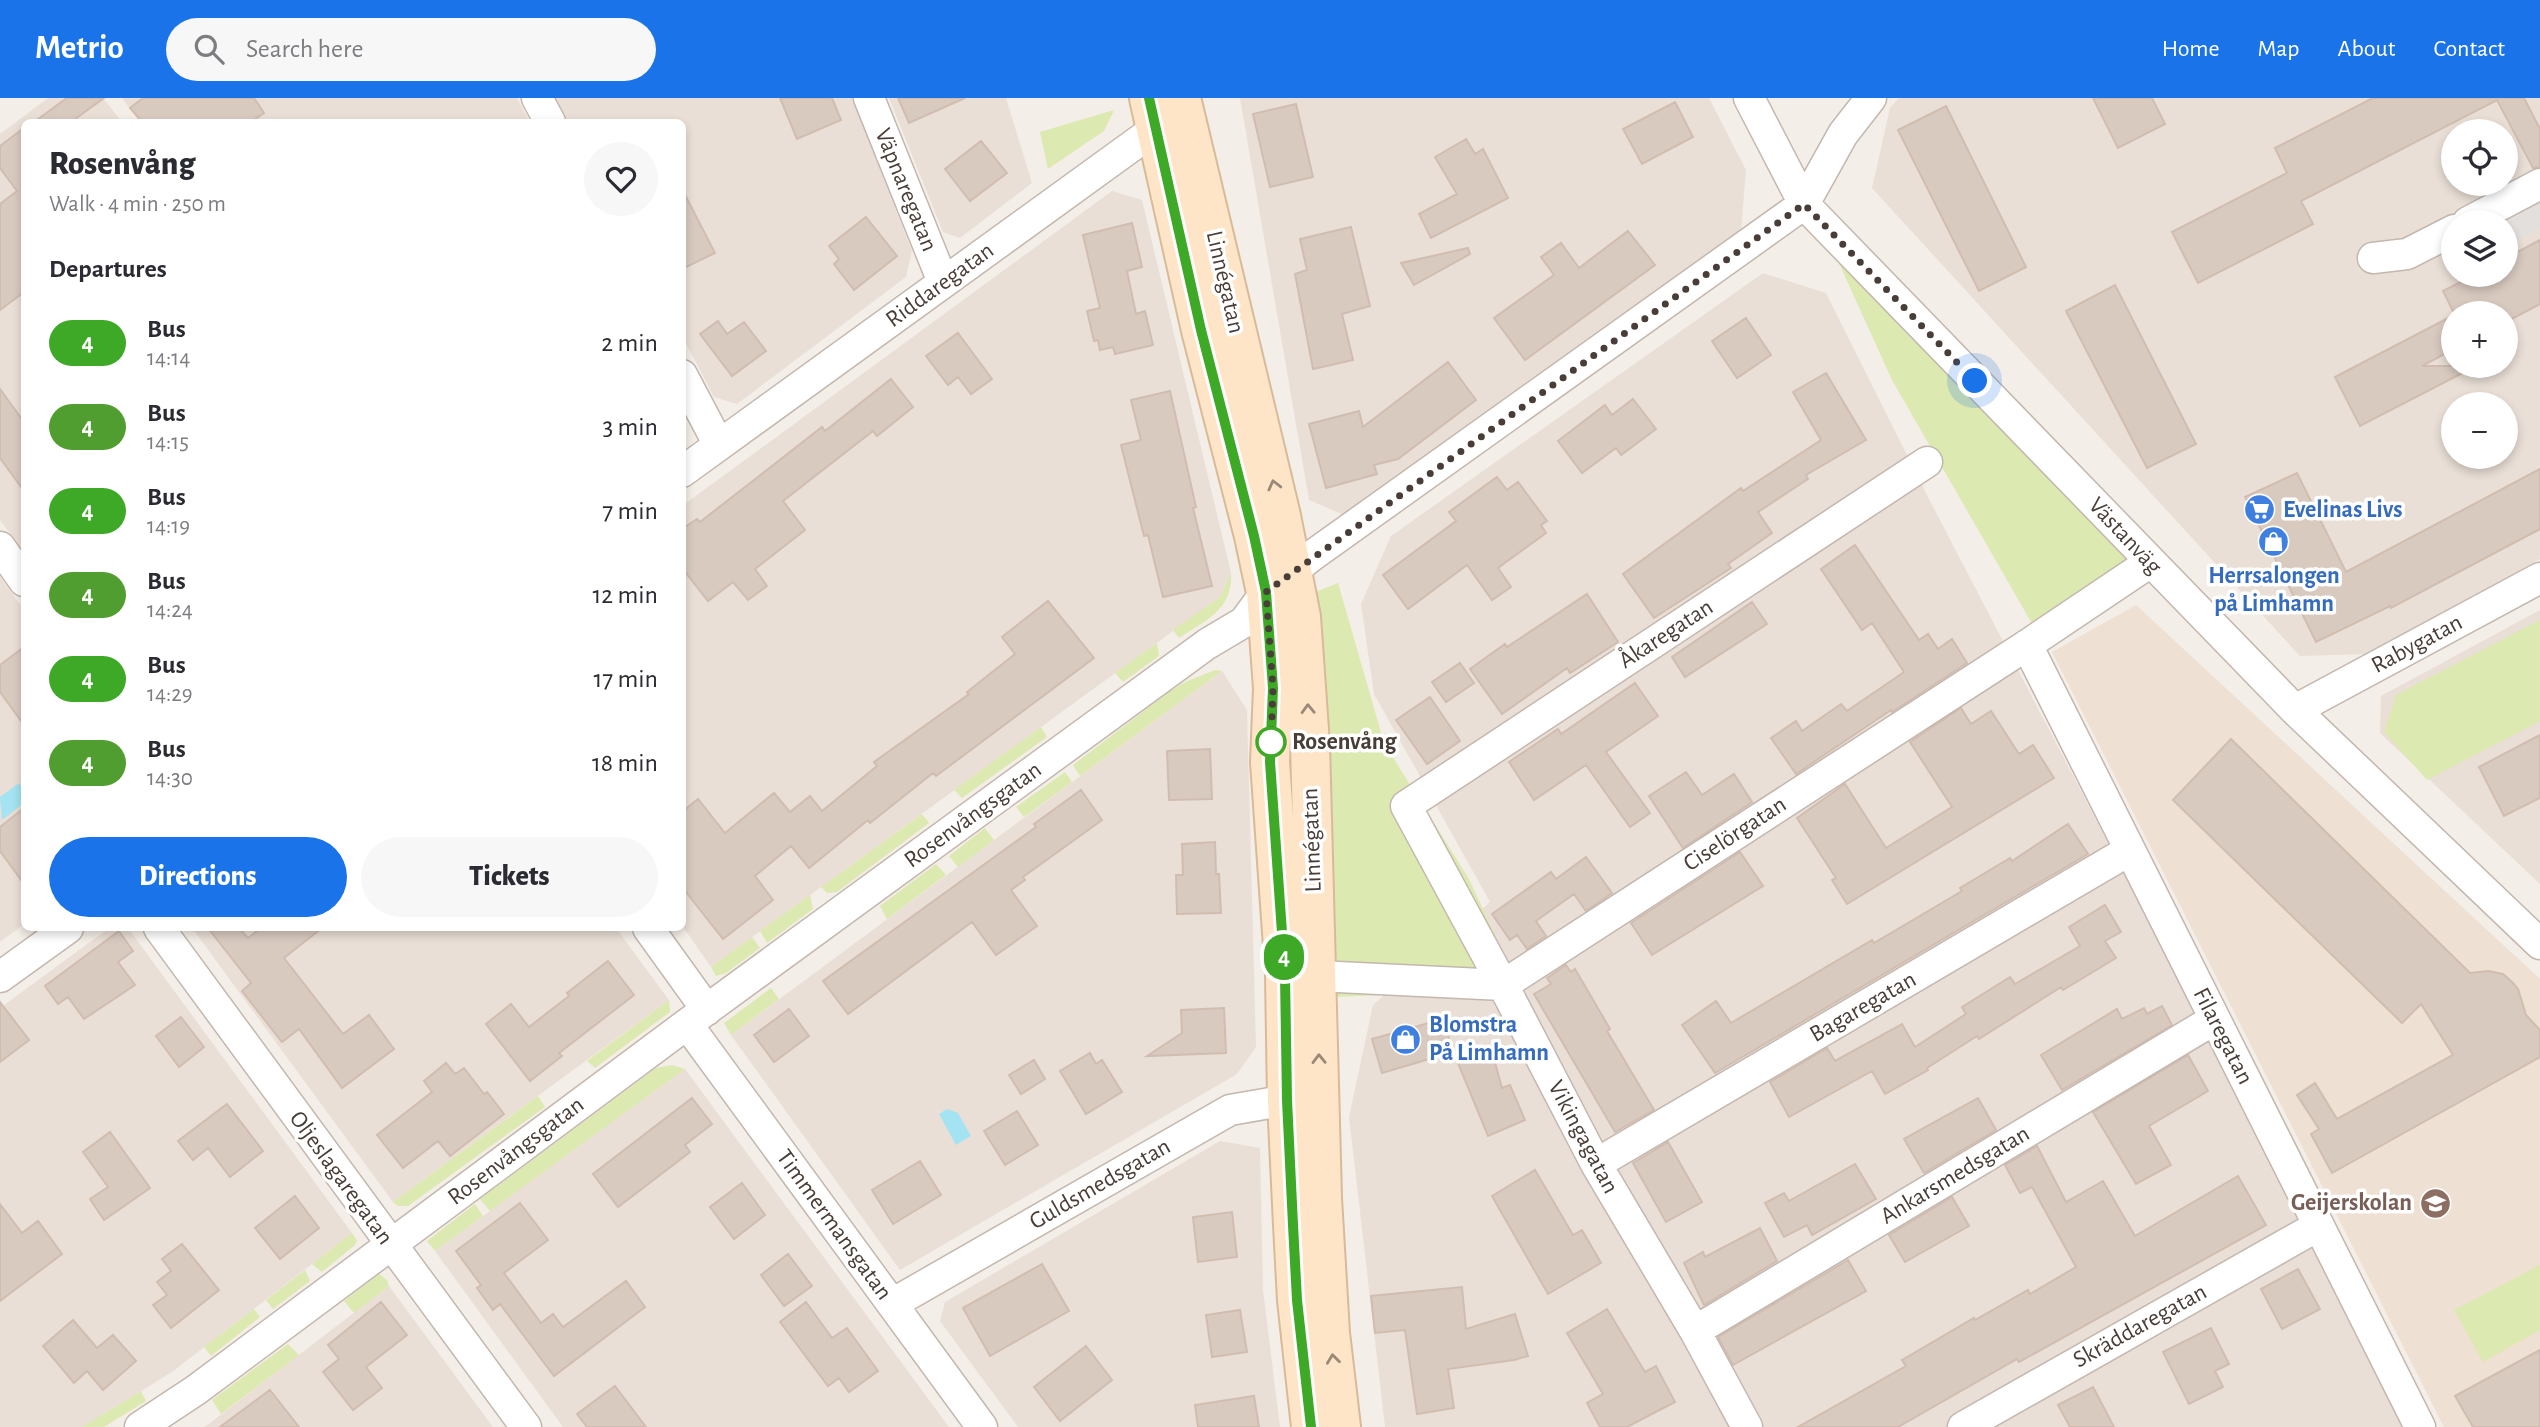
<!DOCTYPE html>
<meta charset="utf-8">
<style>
body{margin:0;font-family:"Alegreya Sans",sans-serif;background:#f7f7f7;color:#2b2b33;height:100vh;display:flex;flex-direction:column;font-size:26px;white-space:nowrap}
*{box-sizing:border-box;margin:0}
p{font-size:23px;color:#7c7c81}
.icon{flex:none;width:38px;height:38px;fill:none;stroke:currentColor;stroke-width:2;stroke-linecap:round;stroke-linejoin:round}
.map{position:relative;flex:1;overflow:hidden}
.drawer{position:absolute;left:21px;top:21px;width:665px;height:812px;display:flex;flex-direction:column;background:#fff;border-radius:10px;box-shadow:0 4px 10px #0003}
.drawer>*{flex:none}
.badge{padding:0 14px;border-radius:23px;font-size:24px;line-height:46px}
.controls{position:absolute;left:2441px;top:21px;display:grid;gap:14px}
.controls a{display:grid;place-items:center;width:77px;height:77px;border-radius:50%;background:#fff;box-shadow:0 4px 10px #0003;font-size:35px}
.you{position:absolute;width:35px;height:35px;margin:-18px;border:5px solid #fff;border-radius:50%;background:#1a73e8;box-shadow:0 0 0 10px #1a73e833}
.map>.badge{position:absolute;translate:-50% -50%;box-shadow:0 0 0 4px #fff}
h2{padding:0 28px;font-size:26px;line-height:63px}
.round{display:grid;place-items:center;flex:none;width:74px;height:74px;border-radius:37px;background:#f7f7f7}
.summary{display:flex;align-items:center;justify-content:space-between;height:119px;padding:0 28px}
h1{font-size:33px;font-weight:800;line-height:52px}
.button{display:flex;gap:14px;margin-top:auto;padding:14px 28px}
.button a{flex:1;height:80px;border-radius:42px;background:#1a73e8;color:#fff;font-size:28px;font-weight:800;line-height:80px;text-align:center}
.button a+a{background:#f7f7f7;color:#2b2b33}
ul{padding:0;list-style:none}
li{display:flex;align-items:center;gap:21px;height:84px;padding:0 28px}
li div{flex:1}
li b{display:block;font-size:26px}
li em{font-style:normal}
li .badge{min-width:77px;font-weight:700;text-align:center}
header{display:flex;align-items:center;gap:42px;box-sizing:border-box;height:98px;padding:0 35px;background:#1a73e8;color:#fff}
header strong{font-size:33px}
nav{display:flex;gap:38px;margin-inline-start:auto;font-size:24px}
.search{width:490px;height:63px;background:#f7f7f7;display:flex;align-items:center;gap:18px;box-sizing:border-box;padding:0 24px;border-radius:38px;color:#7c7c81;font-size:26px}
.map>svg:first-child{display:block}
.residential{fill:#e9dfd6;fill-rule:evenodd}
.education{fill:#eee0d2}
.green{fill:#dce9b0}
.parking{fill:#e3dfdd}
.water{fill:#a4e3f2}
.building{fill:#d9cac0;stroke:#d1bdb0;stroke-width:2}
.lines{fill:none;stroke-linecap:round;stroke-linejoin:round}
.street-casing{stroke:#c3b7ae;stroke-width:33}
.secondary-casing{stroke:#d8ba99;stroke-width:42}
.street{stroke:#fff;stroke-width:30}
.secondary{stroke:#ffe5c8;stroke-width:38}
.oneway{stroke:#9a8978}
.line-casing{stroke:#fff;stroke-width:16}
.line{stroke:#3ea827;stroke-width:10}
.walk{stroke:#483d37;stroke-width:7;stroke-dasharray:0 12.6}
.stop-dot{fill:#fff;stroke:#3ea827;stroke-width:3.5}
.labels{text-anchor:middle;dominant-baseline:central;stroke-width:7;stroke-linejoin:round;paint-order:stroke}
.street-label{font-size:24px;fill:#483d37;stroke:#fff}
.shop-label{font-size:24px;font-weight:bold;fill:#366cbe;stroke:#fff;text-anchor:start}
.stop-label{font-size:24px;font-weight:bold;fill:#483d37;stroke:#fff;text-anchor:start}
.education-label{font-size:24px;font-weight:bold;fill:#785e54;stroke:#fff;text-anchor:end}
</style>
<header>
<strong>Metrio</strong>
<div class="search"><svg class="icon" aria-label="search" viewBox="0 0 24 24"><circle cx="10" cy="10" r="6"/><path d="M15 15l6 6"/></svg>Search here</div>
<nav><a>Home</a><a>Map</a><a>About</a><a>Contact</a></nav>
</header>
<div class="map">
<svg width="2540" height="1329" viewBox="0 0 2540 1329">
<rect width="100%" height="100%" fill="#f4eee8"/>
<path class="residential" d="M48 0H103L122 24H24V455L0 422V36Z
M122 0H517L530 24H140Z
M555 0H852L912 153 906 179 737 306 714 299 683 240 682 24H568Z
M889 0H1006L1032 85 960 140 943 134Z
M1240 0H1709L1746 72 1741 133 1344 417 1309 402Z
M1899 0H2540V461L2366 556 2300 558 1872 90 1890 10ZM2454 33H2506V86H2454ZM2454 124H2506V177H2454ZM2454 215H2506V268H2454ZM2454 306H2506V359H2454Z
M1112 93 1142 102 1231 475 1220 499 711 869 683 829 682 408Z
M1763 175 1826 195 1929 401 2412 1329H1385L1349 1019 1373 907 1490 804 1374 596 1361 506 1391 438Z
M0 479 24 512V826L0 844Z
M2540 512V786L2380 635 2381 598Z
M1222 573 1247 612 1256 949 1237 976 900 1172 731 937Z
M109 830H128L352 1135 172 1274 82 1329H0V910Z
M192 830H616L669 902 393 1104Z
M685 971 949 1329H563L435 1153Z
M1220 1043 1260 1050 1263 1192 1280 1329H1018L940 1223 945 1204Z
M389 1188 493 1329H204L210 1325Z"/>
<path class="education" d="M2136 507 2540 881V1329H2444L2052 554Z"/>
<path class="green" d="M1114 12 1104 33 1048 71 1040 34Z
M1833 152 2129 462 2034 529 1892 282Z
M1231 475C1233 512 1206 522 1179 540L1173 532 1220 499Z
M1338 485 1384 645 1469 781 1520 891 1336 899 1331 666 1308 497Z
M2540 522V623L2427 682 2384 634 2396 597Z
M1157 545 1159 558 1123 584 1115 575Z
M1215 572 1222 573 1080 678 1073 667 1169 594 1185 584Z
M1041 629 1047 639 962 700 954 692Z
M1065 674 1072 684 1024 719 1016 709Z
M922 716 929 725 837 794 827 795 821 789Z
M985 730 994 742 958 769 949 758Z
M936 766 946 777 887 821 880 808Z
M810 797 813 811 767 845 760 833Z
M752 839 760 850 726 875 716 878 711 869Z
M771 890 779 901 731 937 724 925Z
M669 902 670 914 595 970 587 963Z
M672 967 685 971 490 1113 480 1101 656 970Z
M538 998 545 1009 408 1108H398L393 1104Z
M475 1106 483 1118 435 1153 427 1143Z
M352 1135 357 1143 355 1147 322 1174 312 1166Z
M2540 1167V1232L2483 1264 2454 1212Z
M305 1172 310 1183 273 1211 266 1202Z
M379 1176 387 1182 389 1188 354 1215 344 1203Z
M254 1211 260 1219 211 1258 204 1249Z
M288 1246 299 1257 221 1316 212 1302Z
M141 1293 146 1303 104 1329H82Z"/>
<path class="parking" d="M2540 104V130L2506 148V124H2502Z"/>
<path class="water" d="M19 685 24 693V705L2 722 0 699Z
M947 1011 958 1015 971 1038 956 1047 939 1016Z"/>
<path class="building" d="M67 0H104L71 24H34Z
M143 0H254L264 15 251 24H142L130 10Z
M780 0H832L841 22 797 41Z
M898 0H965L909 25Z
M2093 0H2152L2165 26 2118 50Z
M2373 0H2524L2540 31V69L2533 70 2497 2 2301 103 2313 126 2198 185 2172 134 2287 75 2275 50Z
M1675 4 1693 39 1642 66 1623 31Z
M1296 6 1313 79 1270 89 1253 16Z
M1946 8 2026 169 1979 193 1898 32Z
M24 30V194L0 212V106L17 93 0 70V48Z
M1466 41 1475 56 1483 51 1508 100 1431 140 1419 116 1457 96 1435 59Z
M981 43 1007 75 970 103 945 71Z
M682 91 715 155 682 171Z
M866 119 897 158 854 192 834 166 839 161 829 148Z
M1132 125 1142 169 1127 173 1136 216 1145 213 1153 247 1115 256 1113 249 1100 252 1098 242 1094 243 1087 213 1100 210 1083 137Z
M1351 129 1370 208 1342 216 1353 262 1313 271 1295 176 1307 172 1300 141Z
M1628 133 1655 167 1525 262 1494 220 1554 177 1541 159 1561 145 1579 170Z
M2540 142V206L2506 224V215H2454L2443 193 2474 177H2506V160Z
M1468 150 1470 156 1414 187 1401 165Z
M2115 187 2196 346 2147 370 2066 213Z
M2454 217V251L2422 268H2476L2360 328 2335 279Z
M1746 220 1771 257 1737 280 1712 243Z
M718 223 727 236 744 224 766 253 732 278 700 236Z
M958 235 992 281 971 296 958 279 948 287 926 258Z
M1448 264 1476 302 1398 361 1374 367 1377 376 1326 390 1309 326 1359 313 1363 329Z
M1826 275 1866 342 1806 377 1808 381 1758 414 1772 435 1728 466 1731 470 1654 520 1623 476 1741 390 1743 393 1821 342 1793 294Z
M891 281 913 309 877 338 873 333 783 403 805 432 755 471 767 488 748 502 733 484 708 503 682 470V431L697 421 700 424 822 329 825 333Z
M0 291 24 324V393L0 360Z
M1170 293 1196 409 1193 410 1212 488 1163 499 1148 437 1144 438 1121 347 1141 342 1131 302Z
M1633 301 1656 331 1621 357 1616 350 1582 375 1558 343 1605 307 1612 317Z
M2540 371V431L2391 510 2390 508 2316 544 2245 399 2297 375 2346 474Z
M1497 379 1507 392 1518 384 1547 423 1541 427 1546 435 1498 470 1511 489 1492 502 1467 467 1408 511 1383 477 1456 423 1449 414Z
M1855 447 1919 542 1928 536 1938 551 1952 541 1967 565 1892 614 1891 612 1796 676 1771 640 1796 623 1802 633 1841 606 1847 613 1904 574 1872 525 1862 532 1821 471Z
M1587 496 1618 544 1570 575 1567 570 1502 616 1470 571 1505 546 1507 549Z
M1048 503 1094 560 936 678 933 675 870 725 868 722 809 770 791 748 755 778 773 802 723 841 682 789V714L698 701 725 735 774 695 790 714 810 698 822 713 877 668 874 664 969 596 967 594 1015 556 1002 539Z
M1752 504 1767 526 1685 579 1672 559Z
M24 549V627L0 594V567Z
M1460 565 1474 585 1446 604 1432 584Z
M1635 585 1658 618 1606 654 1650 715 1630 729 1586 667 1534 702 1509 664 1558 631 1561 636Z
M1430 599 1460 643 1427 666 1396 622Z
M1961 610 1971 626 1991 613 2019 656 2033 647 2054 680 1847 806 1832 782 1836 780 1797 720 1845 686 1886 750 1952 709 1910 644Z
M2540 637V700L2504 718 2479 669Z
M2231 641 2470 875 2488 873 2503 876 2512 884 2518 891 2526 917 2540 932V959L2332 1075 2311 1036 2319 1031 2297 997 2315 985 2337 1021 2453 957 2421 906 2402 925 2173 702Z
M1210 651 1212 701 1169 702 1167 653Z
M1686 674 1702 697 1734 676 1752 704 1683 750 1649 698Z
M1081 692 1102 722 1023 779 1025 782 1011 792 1037 828 996 857 972 824 848 916 823 883 1036 729 1034 726Z
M24 710V786L0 753V729Z
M2068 726 2088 756 1715 975 1682 927 1716 903 1731 925 1872 842 1874 845 1962 793 1960 790 2010 760 2012 763Z
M1215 744 1216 776H1219L1221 815 1177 816 1176 777H1183L1182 746Z
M1740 754 1763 788 1652 857 1631 825Z
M1586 759 1612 795 1586 813 1574 796 1536 823 1546 838 1527 851 1517 837 1510 842 1492 816 1551 774 1556 781Z
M2105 807 2121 834 2105 843 2116 860 2063 892 2061 889 1979 941 1977 938 1927 970 1928 972 1885 996 1872 973 1789 1019 1770 984 1827 950 1835 963 1902 926 1915 949 1966 916 1962 909 2010 879 2015 886 2080 848 2069 829Z
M208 830H239L248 840 261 830H322L284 860 343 936 369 917 394 951 342 990 299 931 282 944 242 893 251 885Z
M119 833 133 853 118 864 135 887 84 921 68 899 58 906 45 888Z
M608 863 634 897 559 955 562 958 530 983 486 926 511 906 529 929 569 898 567 895Z
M1566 867 1571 874 1575 871 1610 931 1607 933 1654 1012 1615 1034 1534 896 1551 886 1547 880Z
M0 904 29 942 0 964Z
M2162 908 2172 927 2062 992 2041 957 2117 911 2122 921 2144 910 2147 916Z
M1224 910 1226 955 1147 958 1182 935 1181 912Z
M789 911 809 938 774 964 754 937Z
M181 919 204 949 179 969 156 938Z
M1443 921 1453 954 1382 975 1372 941Z
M1492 954 1502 990 1510 987 1525 1022 1488 1038 1458 965Z
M1090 955 1096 966 1102 962 1122 994 1086 1016 1060 973Z
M2188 957 2208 993 2149 1028 2171 1067 2136 1086 2093 1014Z
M1034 962 1045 981 1021 996 1009 977Z
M446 965 455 976 464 970 484 996 487 994 504 1016 450 1058 438 1043 403 1070 377 1037 432 994 424 983Z
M692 1000 712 1026 685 1047 690 1054 618 1109 593 1076Z
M1978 1000 1996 1032 1924 1075 1904 1041Z
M227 1006 263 1053 230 1079 208 1050 193 1062 178 1043Z
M1017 1013 1038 1047 1005 1067 984 1033Z
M110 1034 150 1090 104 1122 90 1101 108 1089 83 1054Z
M1668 1044 1702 1104 1666 1124 1633 1065Z
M2037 1048 2066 1104 2103 1083 2135 1138 2238 1078 2266 1127 2019 1264 2017 1261 1898 1329H1798L1906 1268 1902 1262 1974 1220 1975 1222 2028 1192 2030 1196 2076 1169 2032 1089 2020 1095 2005 1067Z
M920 1063 941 1097 893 1126 872 1092Z
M1855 1066 1876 1101 1812 1137 1807 1127 1784 1139 1765 1105 1784 1095 1789 1103Z
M1535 1072 1573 1137 1582 1132 1601 1165 1548 1196 1492 1098Z
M742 1085 765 1117 734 1141 710 1109Z
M295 1098 319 1130 280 1161 255 1130Z
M1952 1099 1969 1128 1905 1164 1889 1137Z
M520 1105 548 1142 504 1175 541 1225 553 1216 563 1229 626 1183 645 1209 554 1278 500 1206 493 1212 477 1190 481 1187 456 1153Z
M0 1106 22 1135 38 1123 62 1156 0 1203Z
M1232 1114 1237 1159 1198 1164 1193 1119Z
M1760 1130 1777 1163 1704 1207 1684 1165 1703 1154 1705 1159Z
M182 1146 219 1192 171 1230 153 1207 167 1197 157 1184 171 1173 162 1161Z
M788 1156 812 1188 784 1208 761 1177Z
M1848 1162 1866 1193 1733 1267 1718 1239Z
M1042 1166 1069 1213 990 1258 963 1210Z
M2298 1171 2320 1211 2282 1231 2261 1191Z
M1462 1189 1466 1231 1515 1216 1528 1258 1514 1262 1448 1271 1454 1310 1417 1316 1405 1232 1375 1235 1371 1198Z
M381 1204 407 1237 366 1269 382 1290 353 1312 323 1274 339 1261 328 1247Z
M806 1204 832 1240 847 1230 878 1273 849 1294 839 1280 828 1288 780 1224Z
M1607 1211 1645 1274 1656 1268 1675 1304 1627 1329H1600L1587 1305 1603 1296 1567 1235Z
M1240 1212 1247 1254 1212 1259 1206 1217Z
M73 1222 97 1250 113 1237 136 1263 103 1292 87 1273 74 1285 43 1248Z
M2211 1230 2229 1266 2215 1273 2223 1289 2189 1306 2163 1254Z
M1086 1248 1112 1282 1060 1323 1034 1289Z
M2540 1252V1329H2473L2455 1298Z
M615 1288 646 1329H587L577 1316Z
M2093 1289 2114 1329H2070L2058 1307Z
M270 1292 299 1329H220Z
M1254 1298 1259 1329H1198L1195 1307Z"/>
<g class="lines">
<defs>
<path id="street" d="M537 0 550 24
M869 0 943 184
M1749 0 1804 106 2295 612 2540 846
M2468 124 2540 86
M2373 160 2407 156 2454 132
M682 277 719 347
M682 374 1172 19
M0 449 24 483
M2027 547 2420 1329
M2295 612 2540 480
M159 830 526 1329
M648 830 707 912
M1296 877 1503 887 2027 547 2149 465
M0 879 68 830
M687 926 982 1329
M1596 1066 2130 752
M892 1206 1230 1012 1287 1002 1308 1001
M1695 1233 2215 921
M140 1329 196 1292 687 926 1207 546 1244 524 1266 494 1313 457 1804 106 1843 36 1871 0
M1747 1329 1695 1233 1596 1066 1503 887 1406 708 1927 364
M1963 1329 2318 1128"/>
<path id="secondary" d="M1149 0 1201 232 1254 438 1266 494 1273 590 1270 664 1285 877 1287 1002 1293 1127 1297 1202 1311 1329
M1181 0 1281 418 1301 519 1310 646 1322 1100 1330 1235 1341 1329"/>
</defs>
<use href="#street" class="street-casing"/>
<use href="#secondary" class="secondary-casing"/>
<use href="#street" class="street"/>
<use href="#secondary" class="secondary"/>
</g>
<defs><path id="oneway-chevron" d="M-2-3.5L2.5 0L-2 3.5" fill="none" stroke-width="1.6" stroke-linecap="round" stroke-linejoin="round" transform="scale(1.75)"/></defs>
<g class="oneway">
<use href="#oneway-chevron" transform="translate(1274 387) rotate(-104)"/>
<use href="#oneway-chevron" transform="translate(1308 611) rotate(-92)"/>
<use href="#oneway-chevron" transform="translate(1319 961) rotate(-91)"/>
<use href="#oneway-chevron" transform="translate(1333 1261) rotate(-97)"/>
</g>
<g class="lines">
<defs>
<path id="line" d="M1149 0 1201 232 1254 438 1266 494 1273 590 1270 664 1285 877 1287 1002 1293 1127 1297 1202 1311 1329"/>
</defs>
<use href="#line" class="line-casing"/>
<use href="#line" class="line"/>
<path class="walk" d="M1271 644 1273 590 1266 494 1804 106 1975 283"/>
</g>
<defs>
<symbol id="supermarket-disc" viewBox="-11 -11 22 22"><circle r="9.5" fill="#3f7fe0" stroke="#fff"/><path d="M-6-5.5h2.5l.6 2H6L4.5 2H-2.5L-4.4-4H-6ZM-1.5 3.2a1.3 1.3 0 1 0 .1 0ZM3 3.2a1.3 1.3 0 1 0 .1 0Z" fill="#fff"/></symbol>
<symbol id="shop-disc" viewBox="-11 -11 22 22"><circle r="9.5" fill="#3f7fe0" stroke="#fff"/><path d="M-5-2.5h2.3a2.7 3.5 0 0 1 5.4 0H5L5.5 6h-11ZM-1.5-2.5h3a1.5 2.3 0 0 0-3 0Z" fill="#fff"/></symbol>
<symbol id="school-disc" viewBox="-11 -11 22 22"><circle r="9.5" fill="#8d6e63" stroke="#fff"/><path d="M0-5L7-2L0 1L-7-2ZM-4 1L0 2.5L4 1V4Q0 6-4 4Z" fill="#fff"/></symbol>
</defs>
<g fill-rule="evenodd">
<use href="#supermarket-disc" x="2242" y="394" width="35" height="35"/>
<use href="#shop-disc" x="2256" y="426" width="35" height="35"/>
<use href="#shop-disc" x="1388" y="924" width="35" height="35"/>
<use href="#school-disc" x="2418" y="1088" width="35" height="35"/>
</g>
<circle class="stop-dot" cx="1271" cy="644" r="14"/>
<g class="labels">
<g class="street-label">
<text transform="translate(906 92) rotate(68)">Väpnaregatan</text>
<text transform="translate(1225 184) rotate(77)">Linnégatan</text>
<text transform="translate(940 187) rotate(-36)">Riddaregatan</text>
<text transform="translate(2125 438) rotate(47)">Västanväg</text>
<text transform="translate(1666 536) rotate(-33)">Åkaregatan</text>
<text transform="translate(2417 546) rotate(-28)">Rabygatan</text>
<text transform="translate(973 717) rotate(-36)">Rosenvångsgatan</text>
<text transform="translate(1735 736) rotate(-33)">Ciselörgatan</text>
<text transform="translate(1312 742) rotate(-92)">Linnégatan</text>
<text transform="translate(1863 909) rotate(-30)">Bagaregatan</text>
<text transform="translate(2223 938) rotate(63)">Filaregatan</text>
<text transform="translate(1583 1039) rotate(62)">Vikingagatan</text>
<text transform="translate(516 1053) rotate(-37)">Rosenvångsgatan</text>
<text transform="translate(1955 1077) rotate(-31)">Ankarsmedsgatan</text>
<text transform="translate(341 1080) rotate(54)">Oljeslagaregatan</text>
<text transform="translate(1100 1086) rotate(-30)">Guldsmedsgatan</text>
<text transform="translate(834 1127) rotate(54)">Timmermansgatan</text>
<text transform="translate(2140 1228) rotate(-29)">Skräddaregatan</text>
</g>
<g class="shop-label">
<text x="2283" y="412">Evelinas Livs</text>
<text x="2274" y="478" text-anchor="middle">Herrsalongen<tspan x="2274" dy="28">på Limhamn</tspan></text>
<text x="1429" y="927">Blomstra<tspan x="1429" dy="28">På Limhamn</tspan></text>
</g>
<g class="stop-label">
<text x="1292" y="644">Rosenvång</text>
</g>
<g class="education-label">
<text x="2412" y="1105">Geijerskolan</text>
</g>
</g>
</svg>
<div class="controls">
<a><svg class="icon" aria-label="locate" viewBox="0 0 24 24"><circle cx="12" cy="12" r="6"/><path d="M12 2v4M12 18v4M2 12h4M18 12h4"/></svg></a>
<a><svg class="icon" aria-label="layers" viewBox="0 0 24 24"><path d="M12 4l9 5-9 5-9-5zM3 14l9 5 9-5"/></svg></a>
<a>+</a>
<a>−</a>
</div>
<div class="you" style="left:1975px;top:283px"></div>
<b class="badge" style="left:1284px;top:859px;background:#3ea827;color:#fff">4</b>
<section class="drawer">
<div class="summary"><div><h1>Rosenvång</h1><p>Walk · 4 min · 250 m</p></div><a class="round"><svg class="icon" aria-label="heart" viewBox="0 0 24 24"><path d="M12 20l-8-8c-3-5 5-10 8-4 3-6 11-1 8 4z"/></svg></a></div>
<h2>Departures</h2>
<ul>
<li><span class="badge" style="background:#3ea827;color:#fff">4</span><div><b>Bus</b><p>14:14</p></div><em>2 min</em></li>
<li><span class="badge" style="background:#509e2f;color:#fff">4</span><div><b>Bus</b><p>14:15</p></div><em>3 min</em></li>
<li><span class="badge" style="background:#3ea827;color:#fff">4</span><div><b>Bus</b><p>14:19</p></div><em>7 min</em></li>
<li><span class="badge" style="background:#509e2f;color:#fff">4</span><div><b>Bus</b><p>14:24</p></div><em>12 min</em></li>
<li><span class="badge" style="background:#3ea827;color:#fff">4</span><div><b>Bus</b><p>14:29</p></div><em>17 min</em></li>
<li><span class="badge" style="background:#509e2f;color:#fff">4</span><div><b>Bus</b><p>14:30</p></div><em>18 min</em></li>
</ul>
<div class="button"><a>Directions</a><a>Tickets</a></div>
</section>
</div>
